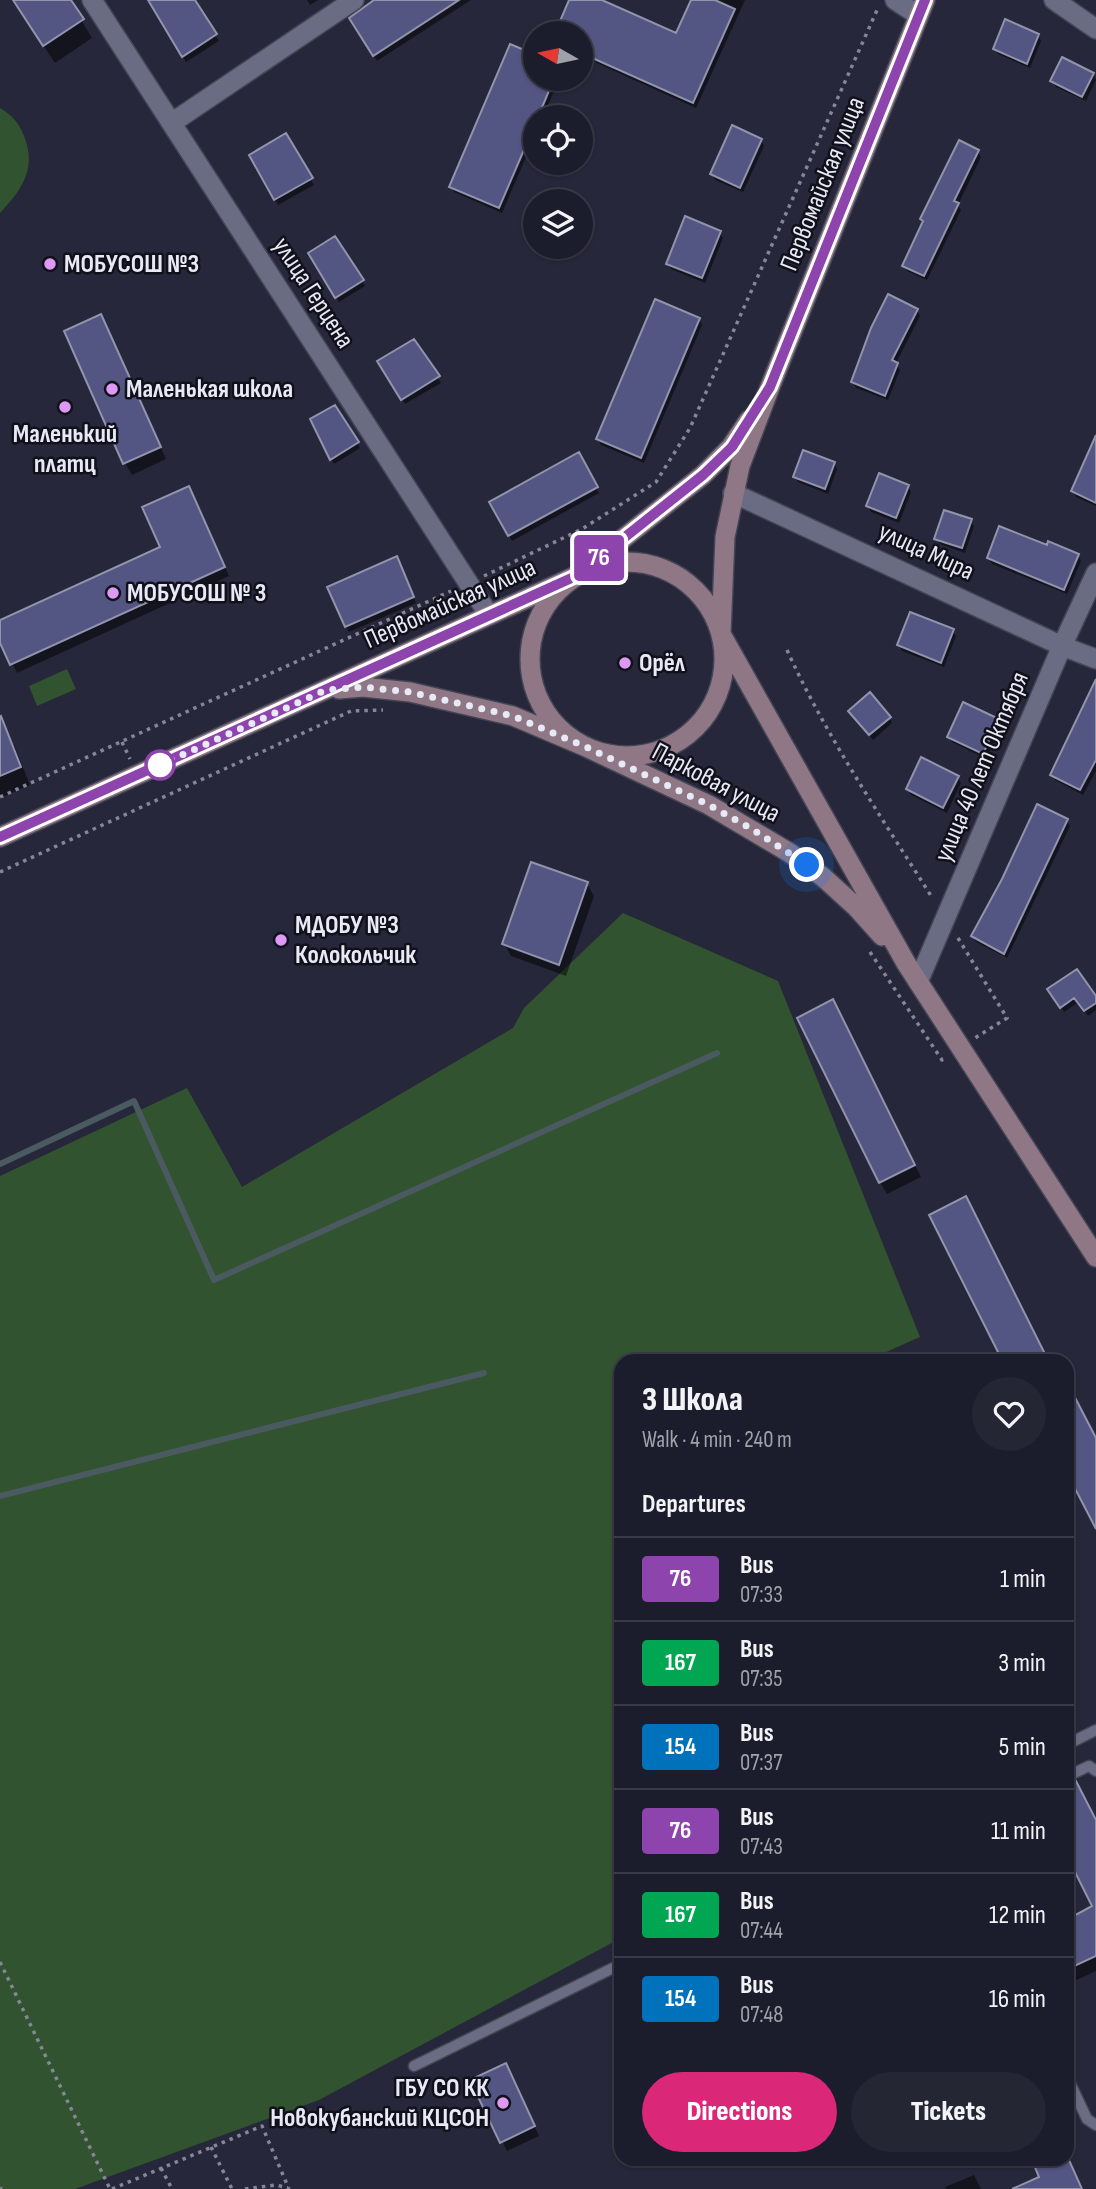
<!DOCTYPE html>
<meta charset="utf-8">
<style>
body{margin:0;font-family:"Sofia Sans Condensed",sans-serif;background:#252634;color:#f1f3f6;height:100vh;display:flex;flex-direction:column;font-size:26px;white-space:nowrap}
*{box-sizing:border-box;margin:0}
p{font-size:23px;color:#a0a2a9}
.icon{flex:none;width:38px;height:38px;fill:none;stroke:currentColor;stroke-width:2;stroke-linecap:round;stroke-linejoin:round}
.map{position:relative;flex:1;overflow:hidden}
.details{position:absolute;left:614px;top:1354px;width:460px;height:812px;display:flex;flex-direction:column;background:#1c1d2c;border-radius:21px;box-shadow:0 2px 5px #0004,0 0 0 2px #3a3b48}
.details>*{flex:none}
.badge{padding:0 14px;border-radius:5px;font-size:24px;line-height:46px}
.needle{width:46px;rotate:279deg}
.controls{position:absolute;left:523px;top:21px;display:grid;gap:14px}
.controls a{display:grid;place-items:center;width:70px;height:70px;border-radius:50%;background:#1c1d2c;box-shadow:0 2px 5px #0004,0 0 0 2px #3a3b48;font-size:35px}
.you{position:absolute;width:35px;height:35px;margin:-18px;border:5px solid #fff;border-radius:50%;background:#1a73e8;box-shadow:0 0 0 10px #1a73e833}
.map>.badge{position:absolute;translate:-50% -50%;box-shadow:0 0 0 4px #fff}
h2{padding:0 28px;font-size:26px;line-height:63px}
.round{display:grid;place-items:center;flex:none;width:74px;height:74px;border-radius:37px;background:#252634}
.head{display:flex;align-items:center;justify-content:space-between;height:119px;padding:0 28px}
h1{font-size:33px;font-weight:800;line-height:52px}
.primary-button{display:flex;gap:14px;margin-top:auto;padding:14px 28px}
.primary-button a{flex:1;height:80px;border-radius:42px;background:#db2777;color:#fff;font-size:28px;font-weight:800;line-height:80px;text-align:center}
.primary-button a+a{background:#252634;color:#f1f3f6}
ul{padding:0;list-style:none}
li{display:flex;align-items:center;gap:21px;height:84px;padding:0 28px;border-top:2px solid #3a3b48}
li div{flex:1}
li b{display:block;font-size:26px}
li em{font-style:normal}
li .badge{min-width:77px;font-weight:700;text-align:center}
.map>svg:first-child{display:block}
.green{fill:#32532f}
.shadow{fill:#0007}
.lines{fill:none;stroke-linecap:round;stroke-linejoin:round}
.stream{stroke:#4a5a60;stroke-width:6}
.building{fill:#535583;stroke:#9294ac;stroke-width:2}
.service-casing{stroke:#434454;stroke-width:13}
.minor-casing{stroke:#434454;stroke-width:22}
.secondary-casing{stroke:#434454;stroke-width:22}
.path{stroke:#858696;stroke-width:3.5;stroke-dasharray:3.5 5;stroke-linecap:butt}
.service{stroke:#6a6c83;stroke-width:10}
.minor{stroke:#6a6c83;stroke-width:19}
.secondary{stroke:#907785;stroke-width:19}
.line-casing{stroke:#fff;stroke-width:16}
.line{stroke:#8e44ad;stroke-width:10}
.walk{stroke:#e7e9f6;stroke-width:7;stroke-dasharray:0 12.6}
.poi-dot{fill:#dd99f3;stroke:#10111a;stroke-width:2.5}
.stop-dot{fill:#fff;stroke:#8e44ad;stroke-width:3.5}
.labels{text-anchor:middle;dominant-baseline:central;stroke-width:5;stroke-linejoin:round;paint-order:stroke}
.street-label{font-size:26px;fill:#e7e9f6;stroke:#10111a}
.poi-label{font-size:26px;font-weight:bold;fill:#e7e9f6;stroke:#10111a;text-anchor:start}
</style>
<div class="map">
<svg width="1096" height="2189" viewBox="0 0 1096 2189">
<rect width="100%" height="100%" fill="#26273a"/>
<path class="green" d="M0 108C12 115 19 123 24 136 37 168 22 190 0 213Z
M67 669 76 689 37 706 29 686Z
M623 913 778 981 920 1337 866 1361 621 1362V1938L319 2100 75 2189H0V1176L187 1088 242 1187 513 1028 524 1008Z"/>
<path class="shadow" d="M13 0H69L92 38 55 63Z
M149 0H192L219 41 186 62Z
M307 0H318L310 5Z
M380 0H471L377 61 351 19Z
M571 0H598L677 35 693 0H745L696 108 581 56V33H557Z
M1038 35 1041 41 1030 68 998 54 994 49Z
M1093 75 1096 80 1086 101 1056 87 1052 81Z
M536 79H559L543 117H536V134L502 213 454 192 451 187Z
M286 135 314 185 278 205 252 156Z
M761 140 764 146 743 192 715 180 712 174Z
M978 152 981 157 958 205 961 210 927 280 907 271 904 265 924 223 922 219Z
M720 233 723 238 705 283 671 269 667 263Z
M335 238 365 286 339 302 311 253Z
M917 310 920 316 896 363 900 370 888 400 856 388 853 382Z
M699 319 702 325 644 463 601 445 598 439Z
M107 328 166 459 132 475 125 463Z
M413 341 441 383 405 404 379 361Z
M334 407 360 448 334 464 331 459Z
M578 455 599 493 512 541 491 502Z
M1096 462V506L1076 497 1073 491Z
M834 463 837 469 828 494 798 482 795 477Z
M908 487 911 492 899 523 871 512 868 506Z
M193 497 229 576 17 673 0 638V622L162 547Z
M970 521 974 526 965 553 940 544 936 539Z
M1048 548 1078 555 1081 561 1067 594 992 564 989 558Z
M399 564 416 603 349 632 346 626Z
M953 631 956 636 944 667 902 651 899 645Z
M1096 695V771L1083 795 1055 780 1052 774Z
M854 717 889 718 892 723 873 740Z
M998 721 1001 726 986 759 952 742 949 737Z
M3 728 14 745 30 785 0 798V729Z
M958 777 961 783 947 813 911 795 908 789Z
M1066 820 1070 826 1007 958 976 942 973 936Z
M587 884 594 896 566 976 511 956 504 944Z
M1049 989 1096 1000V1010L1088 1016 1079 1002 1064 1012Z
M839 1014 921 1177 887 1194 880 1182Z
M1072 1397 1096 1440V1525L1068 1471V1399Z
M1076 1785 1096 1822V1971L1068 1984V1921L1094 1907 1068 1854V1790Z
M510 2074 539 2136 507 2151 473 2081Z
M1068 2155 1082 2189H1016L1042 2178 1034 2160H1068Z
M974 2175 981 2189H946L945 2187Z"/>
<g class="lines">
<path class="stream" d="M0 1164 134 1101 214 1280 717 1053
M0 1496 484 1373"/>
</g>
<path class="building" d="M13 0H71L84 19 43 46Z
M148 0H195L217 34 182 57Z
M374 0H459L373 56 349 18Z
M569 0H602L676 33 691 0H715L735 9 693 103 581 53V33H555Z
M1005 19 1039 34 1027 64 993 49Z
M510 44 536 55V79H554L538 117H536V122L499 208 449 187Z
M1062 57 1094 73 1082 97 1050 81Z
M732 125 762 139 740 188 710 174Z
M286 133 313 178 274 200 249 155Z
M959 140 979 150 954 201 959 203 924 276 902 266 923 221 920 219Z
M685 216 721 231 702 278 666 264Z
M335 236 364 280 335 298 308 253Z
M888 294 918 309 892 360 898 363 885 396 851 382 871 328Z
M655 299 700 318 641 458 596 439Z
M101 314 161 447 123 464 64 331Z
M414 339 440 376 401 400 377 361Z
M335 405 359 442 330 460 310 419Z
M1096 435V503L1071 491Z
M803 450 835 462 825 489 793 477Z
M579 452 598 487 508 536 489 502Z
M879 473 909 485 896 518 866 506Z
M189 486 225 567 10 665 0 643V620L160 547 142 507Z
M944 510 972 519 962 548 934 539Z
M999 526 1047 545 1048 541 1079 554 1064 590 987 558Z
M397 556 414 597 345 627 327 587Z
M910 612 954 629 941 663 897 645Z
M1096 679V760L1080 790 1050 775Z
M870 692 891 717 869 735 848 711Z
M963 702 999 719 983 754 947 737Z
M1 716 21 767 0 776V717Z
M921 757 959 776 943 808 906 789Z
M1037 804 1068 819 1004 954 971 936 1002 879Z
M531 862 588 882 559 965 502 944Z
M1077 969 1096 996V1003L1084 1011 1074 998 1060 1008 1047 989Z
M833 999 915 1165 879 1183 797 1018Z
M966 1196 1049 1362H1003L929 1215Z
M1068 1384 1096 1438V1529L1068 1475Z
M1076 1781 1096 1820V1956L1068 1969V1919L1092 1906 1068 1858V1784Z
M506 2063 535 2126 500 2143 470 2080Z
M1032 2160H1069L1082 2189H1012L1039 2177Z"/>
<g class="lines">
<defs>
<path id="service" d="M1068 1744 1096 1730
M1068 1776 1089 1766 1096 1771
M414 2066 621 1964
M1068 2079 1087 2119 1096 2125"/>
<path id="minor" d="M92 0 489 615
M895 0 918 15
M1054 0 1096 29
M173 122 354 0
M733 493 1062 646 1096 659
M918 982 1062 646 1096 573"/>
<path id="secondary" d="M925 0 770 387 740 466 725 537 721 634 906 963 1096 1257
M530 659a97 97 0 1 1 194 0a97 97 0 1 1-194 0Z
M339 689 363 687 410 692 513 716 586 747 709 805 790 853 823 877 856 907 882 936
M0 837 576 576 703 475 731 447 749 420"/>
</defs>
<use href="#service" class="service-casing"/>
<use href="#minor" class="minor-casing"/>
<use href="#secondary" class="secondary-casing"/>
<path class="path" d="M484 576 582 529 656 482 690 428 878 8
M787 650C827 738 882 818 933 899
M122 742 130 759
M0 797 451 591
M0 872 351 711 383 710
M958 938 1007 1018 975 1038
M870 952 942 1060 945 1058
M0 1962 110 2189
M211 2147 232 2189
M161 2168 172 2189
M0 2188 2 2189
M112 2189 262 2126 289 2189
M245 2189 276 2185 288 2188"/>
<use href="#service" class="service"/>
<use href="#minor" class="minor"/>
<use href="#secondary" class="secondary"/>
</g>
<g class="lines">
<defs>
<path id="line" d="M0 837 576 576 703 475 732 447 770 387 925 0"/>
</defs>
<use href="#line" class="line-casing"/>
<use href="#line" class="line"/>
<path class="walk" d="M160 765 326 690 363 687 410 692 513 716 586 747 709 805 752 829 807 865"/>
</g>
<g class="poi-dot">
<circle cx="50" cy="264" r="7"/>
<circle cx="112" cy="389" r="7"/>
<circle cx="65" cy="407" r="7"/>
<circle cx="113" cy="593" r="7"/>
<circle cx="625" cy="663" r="7"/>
<circle cx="281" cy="940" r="7"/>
<circle cx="503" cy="2103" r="7"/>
</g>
<circle class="stop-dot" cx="160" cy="765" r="14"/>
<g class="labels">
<g class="street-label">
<text transform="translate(823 184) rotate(-68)">Первомайская улица</text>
<text transform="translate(313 293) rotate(57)">улица Герцена</text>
<text transform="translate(926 552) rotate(25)">улица Мира</text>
<text transform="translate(450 604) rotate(-24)">Первомайская улица</text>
<text transform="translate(982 767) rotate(-67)">улица 40 лет Октября</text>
<text transform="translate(716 783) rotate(28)">Парковая улица</text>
</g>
<g class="poi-label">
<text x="64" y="264">МОБУСОШ №3</text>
<text x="126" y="389">Маленькая школа</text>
<text x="65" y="434" text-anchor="middle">Маленький<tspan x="65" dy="30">платц</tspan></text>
<text x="127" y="593">МОБУСОШ № 3</text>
<text x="639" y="663">Орёл</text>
<text x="295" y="925">МДОБУ №3<tspan x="295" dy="30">Колокольчик</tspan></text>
<text x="489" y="2088" text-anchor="end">ГБУ СО КК<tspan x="489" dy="30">Новокубанский КЦСОН</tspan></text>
</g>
</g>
</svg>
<div class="controls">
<a><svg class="needle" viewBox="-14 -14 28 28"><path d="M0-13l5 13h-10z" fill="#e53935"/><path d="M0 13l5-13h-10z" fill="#a0a2a9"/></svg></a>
<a><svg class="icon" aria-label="locate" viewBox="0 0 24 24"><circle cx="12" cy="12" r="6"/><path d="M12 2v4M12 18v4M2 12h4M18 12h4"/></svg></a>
<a><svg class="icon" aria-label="layers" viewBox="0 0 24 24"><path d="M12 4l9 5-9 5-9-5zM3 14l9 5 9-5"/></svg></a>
</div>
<div class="you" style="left:807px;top:865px"></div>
<b class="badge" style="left:599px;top:558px;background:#8e44ad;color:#fff">76</b>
<section class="details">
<div class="head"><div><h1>3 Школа</h1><p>Walk · 4 min · 240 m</p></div><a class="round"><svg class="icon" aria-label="heart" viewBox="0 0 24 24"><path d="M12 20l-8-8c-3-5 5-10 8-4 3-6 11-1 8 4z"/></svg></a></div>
<h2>Departures</h2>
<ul>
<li><span class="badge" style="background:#8e44ad;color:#fff">76</span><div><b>Bus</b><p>07:33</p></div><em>1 min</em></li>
<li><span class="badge" style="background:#00a651;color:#fff">167</span><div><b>Bus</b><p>07:35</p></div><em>3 min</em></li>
<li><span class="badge" style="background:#0072bc;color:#fff">154</span><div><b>Bus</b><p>07:37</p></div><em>5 min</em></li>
<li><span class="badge" style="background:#8e44ad;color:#fff">76</span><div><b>Bus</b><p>07:43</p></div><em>11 min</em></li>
<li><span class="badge" style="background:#00a651;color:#fff">167</span><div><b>Bus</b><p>07:44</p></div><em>12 min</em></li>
<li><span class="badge" style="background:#0072bc;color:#fff">154</span><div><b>Bus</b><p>07:48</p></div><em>16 min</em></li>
</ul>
<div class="primary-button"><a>Directions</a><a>Tickets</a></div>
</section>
</div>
